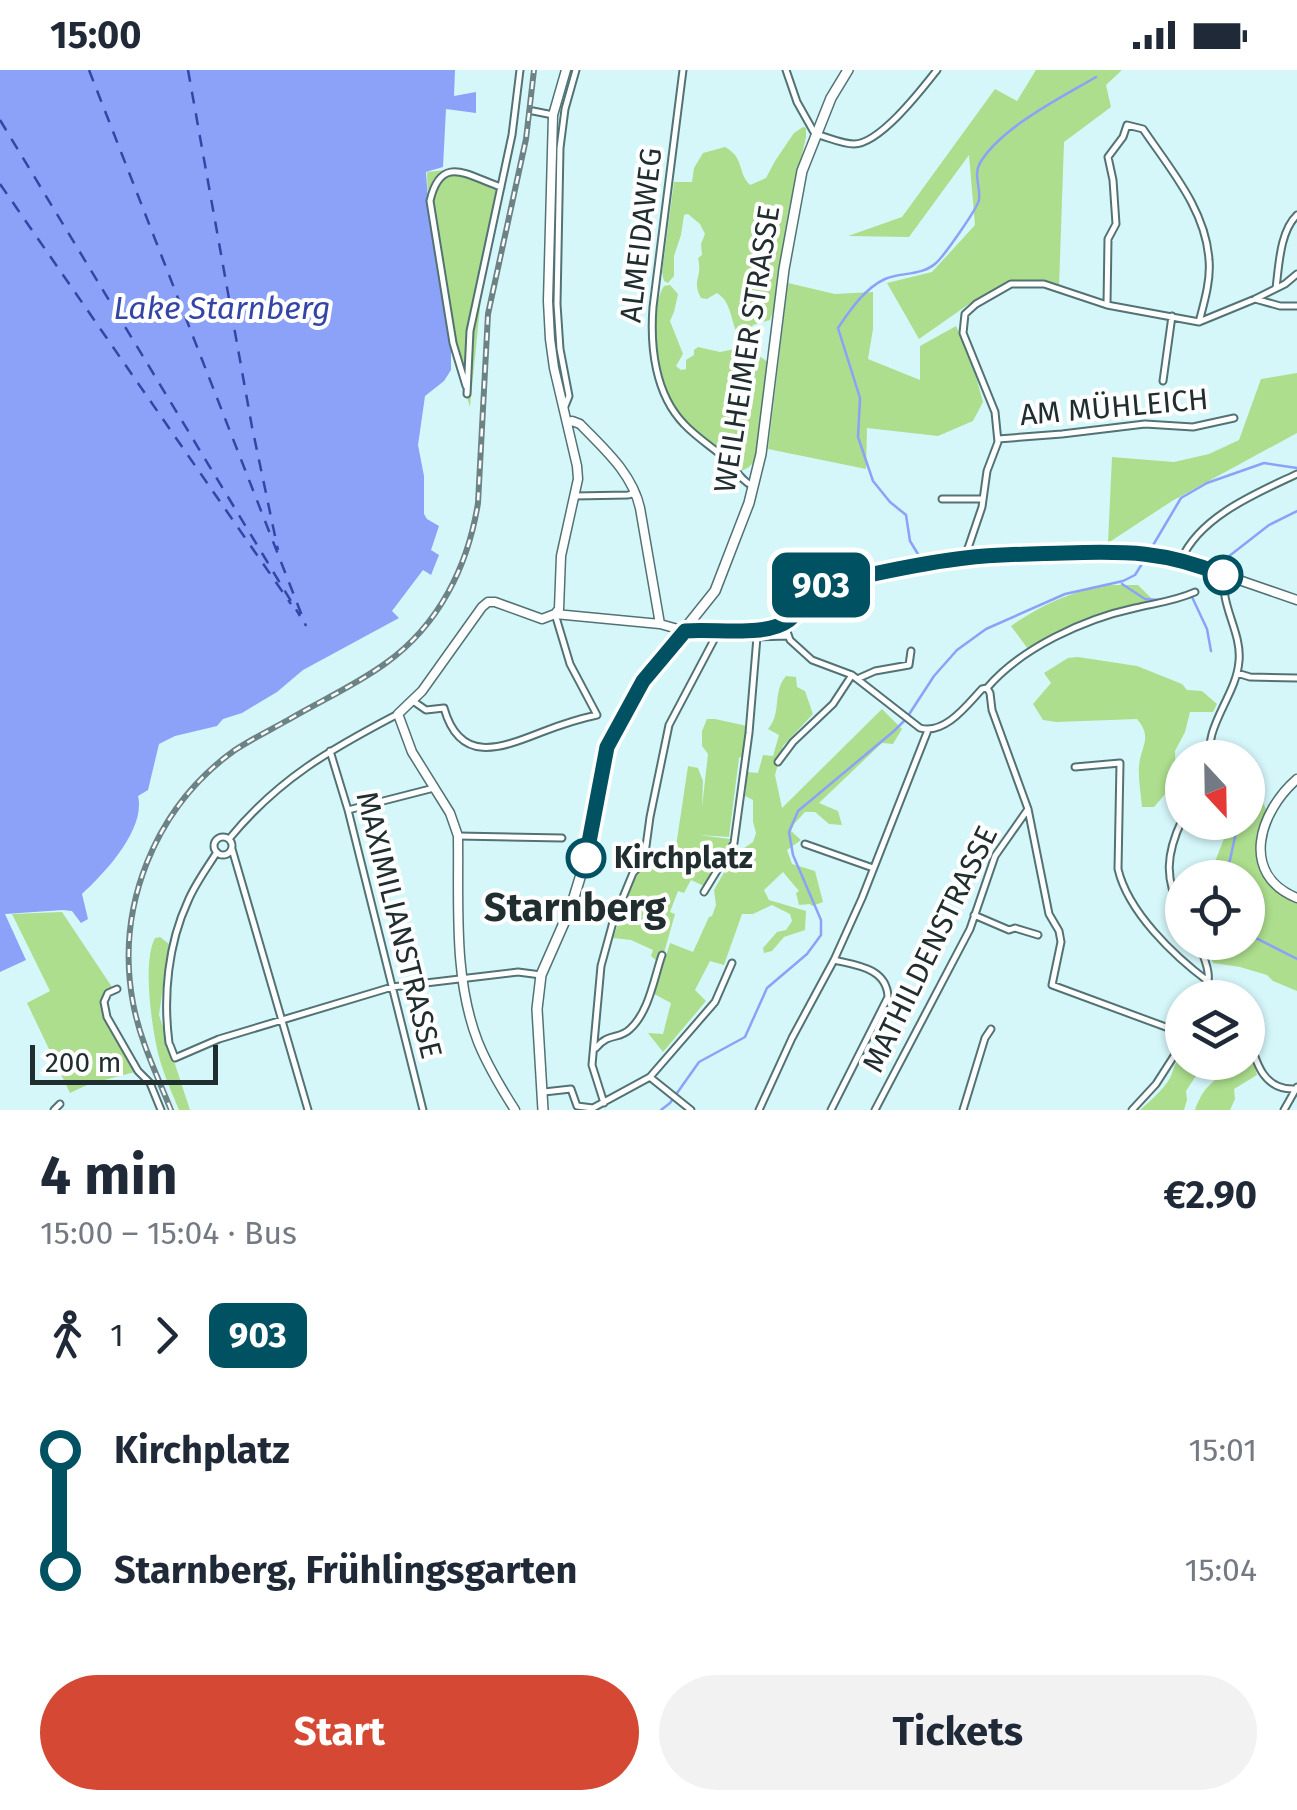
<!DOCTYPE html>
<meta charset="utf-8">
<style>
body{margin:0;font-family:"Fira Sans",sans-serif;background:#f2f2f3;color:#1f2937;height:100vh;display:flex;flex-direction:column;font-size:38px;white-space:nowrap}
*{box-sizing:border-box;margin:0}
p{font-size:32px;color:#747a83}
.icon{flex:none;width:55px;height:55px;fill:none;stroke:currentColor;stroke-width:2;stroke-linecap:round;stroke-linejoin:round}
.map{position:relative;height:1040px;overflow:hidden}
.details{display:flex;flex-direction:column;background:#fff;flex:1}
.details>*{flex:none}
.badge{padding:0 20px;border-radius:15px;font-size:35px;line-height:65px}
.needle{width:65px;rotate:158deg}
.tools{position:absolute;left:1165px;top:670px;display:grid;gap:20px}
.tools a{display:grid;place-items:center;width:100px;height:100px;border-radius:50%;background:#fff;box-shadow:0 2px 8px #0004;font-size:50px}
.scale{position:absolute;left:30px;bottom:25px;width:188px;box-sizing:border-box;padding-left:10px;border:5px solid #212e2f;border-top:0;font-size:28px;line-height:35px;white-space:nowrap;color:#212e2f;-webkit-text-stroke:8px #fff;paint-order:stroke}
.map>.badge{position:absolute;translate:-50% -50%;box-shadow:0 0 0 5px #fff}
.legs{display:flex;align-items:center;gap:15px;height:110px;padding:0 40px;font-size:32px}
.legs p{margin-inline-start:auto}
.summary{display:flex;align-items:center;justify-content:space-between;height:170px;padding:0 40px}
h1{font-size:55px;font-weight:700;line-height:75px}
.primary-button{display:flex;gap:20px;margin-top:auto;padding:20px 40px}
.primary-button a{flex:1;height:115px;border-radius:60px;background:#d54934;color:#fff;font-size:40px;font-weight:700;line-height:115px;text-align:center}
.primary-button a+a{background:#f2f2f3;color:#1f2937}
ul{padding:0 40px;list-style:none}
li{display:flex;align-items:center;gap:35px;height:120px;font-size:38px}
li i{display:grid;place-items:center;width:15px;height:100%;margin:0 12px;background:currentColor}
li i::after{content:'';width:25px;height:25px;margin:-12px;border:8px solid;border-radius:50%;background:#fff}
li p{margin-inline-start:auto}
li:first-child i{background:linear-gradient(#0000 50%,currentColor 0)}
li:last-child i{background:linear-gradient(currentColor 50%,#0000 0)}
.status{display:flex;justify-content:space-between;align-items:center;height:70px;padding:0 50px;background:#fff;direction:ltr}
.status svg{height:28px;fill:currentColor}
.map>svg:first-child{display:block}
.green{fill:#acde8d}
.water{fill:#8ba2f8}
.lines{fill:none;stroke-linecap:round;stroke-linejoin:round}
.stream{stroke:#8ba2f8;stroke-width:2.5}
.ferry{stroke:#3545a7;stroke-width:2.5;stroke-dasharray:12 10;stroke-linecap:butt}
.street-casing{stroke:#537274;stroke-width:9}
.secondary-casing{stroke:#537274;stroke-width:11}
.primary-casing{stroke:#537274;stroke-width:12}
.street{stroke:#fff;stroke-width:5}
.secondary{stroke:#fff;stroke-width:8}
.primary{stroke:#fff;stroke-width:9}
.rail-casing{stroke:#6c8284;stroke-width:6}
.rail{stroke:#fff;stroke-width:2.5;stroke-dasharray:8;stroke-linecap:butt}
.line-1-casing{stroke:#fff;stroke-width:22}
.line-1{stroke:#005262;stroke-width:15}
.stop-1-dot{fill:#fff;stroke:#005262;stroke-width:5}
.labels{text-anchor:middle;dominant-baseline:central;stroke-width:8;stroke-linejoin:round;paint-order:stroke}
.street-label{font-size:30px;fill:#212e2f;stroke:#fff}
.stop-label{font-size:30px;font-weight:bold;fill:#212e2f;stroke:#fff;text-anchor:start}
.water-label{font-size:32px;font-style:italic;fill:#3545a7;stroke:#fff}
.district-label{font-size:40px;font-weight:bold;fill:#212e2f;stroke:#fff}
</style>
<div class="status"><b>15:00</b><svg viewBox="0 0 49 12"><path d="M0 12V9h3v3zM5 12V6h3v6zM10 12V3h3v9zM15 12V0h3v12zM26 1h20v11H26zM47 4h2v5h-2z"/></svg></div>
<div class="map">
<svg width="1297" height="1040" viewBox="0 0 1297 1040">
<rect width="100%" height="100%" fill="#d5f7fa"/>
<path class="green" d="M1036 0H1122L1106 15 1111 37 1064 72 1059 218 1011 212 969 234 919 269 887 213 932 202 975 155 969 85 909 167 848 166 902 147 995 19 1017 31Z
M803 57 806 58V67L786 156 774 238 770 250 753 255 745 268 740 269C730 253 733 233 717 223L707 229 701 228C691 210 703 208 698 188L702 185 701 174 705 164 700 154 688 144 684 145 681 165 674 186V206L668 213 664 211 662 202 674 112H692L694 98 703 83 725 77C745 88 737 102 750 115L766 108 775 91 794 63Z
M456 99 505 118 484 198 470 337 453 282 428 132 427 102Z
M788 213 835 224 873 222V259L868 289 920 310V276L956 256 970 285 983 332 973 351 938 366 867 358 866 399 768 379Z
M670 215 678 224 674 242 670 251 683 284 676 296 681 300 686 299V290L694 285V280L698 277 720 282 745 277C753 286 763 285 770 296L758 383C754 393 751 397 741 401 720 383 694 365 678 342 659 314 646 245 664 216Z
M1297 303V363L1172 431 1108 473 1112 387 1174 392 1209 384 1239 370 1261 309Z
M1107 515H1138L1158 535 1136 537 1073 558 1031 583 1011 556C1043 534 1068 523 1107 515Z
M1078 587 1137 596 1182 614 1187 620 1202 621 1217 634 1213 642H1190L1185 662 1175 681 1176 707 1172 716 1154 737H1142C1141 724 1138 709 1139 696 1141 675 1153 668 1137 649L1056 652 1043 650 1033 634 1051 613 1044 603 1068 588Z
M786 606 796 607 797 617 805 621 813 644 783 676 775 705 782 738 882 639 902 659 893 674 882 673 819 733 838 741 842 755 829 754 815 742H805L794 754 791 761 801 770 787 780 792 794 815 801 823 832 812 836 810 834 799 835 796 823 799 821 783 802 764 820 769 830 806 841 805 860 784 867 772 881 764 883 763 878 777 862 786 860 792 851 790 844 772 835 753 844H742L724 895 710 891 695 920 706 931 663 982 648 963 663 964 671 933 654 924 670 873 693 882 709 847 712 846 716 835 714 820 734 785 753 772 756 763 753 752V730L745 726 747 702 758 703 763 685 773 686 779 665 768 659C782 644 772 622 786 606Z
M707 649H715L747 656 744 685 739 688 729 767 699 765 730 769 728 778 704 816 691 810 684 823 678 821 670 842 675 844 664 883H661L658 892 651 886 653 880 631 870 613 868 630 820 649 780 675 783 688 696 698 698 703 711 702 737 708 684 702 676V661Z
M1256 719 1268 743 1260 768 1269 808 1297 828V921L1273 911 1267 905 1240 897 1213 893 1205 873 1248 872V808L1209 807 1230 753 1248 752V727Z
M62 842 112 917 104 921C97 952 122 976 135 1002L89 1014 70 1023 27 933 50 921 12 844Z
M160 867 169 874 159 945 190 1040H179C172 1023 164 1005 159 987 152 960 142 892 155 868Z
M1182 972V992L1201 993V998L1186 1021 1187 1030 1184 1040H1140C1151 1030 1163 1020 1170 1008 1175 998 1173 993 1182 986Z
M1248 972 1257 1005 1234 1019 1235 1029 1230 1040H1195C1197 1034 1201 1025 1205 1020 1213 1010 1221 1009 1218 995L1207 993 1248 992Z"/>
<path class="water" d="M0 0H455L454 26 476 22V43L446 39 443 97 426 102 428 131 451 273V300L444 311 425 326 418 375 424 406V444L427 449 439 456 431 480 439 485 431 505 423 500 392 541 399 548 303 600 277 622 242 643 223 649 217 656 175 666 159 674 148 720 138 726C146 759 105 803 82 824L88 849 81 853 72 841 63 840 5 844 26 890 0 902Z"/>
<g class="lines">
<path class="stream" d="M1149 482 1181 428 1207 413 1264 393 1297 398
M921 489 910 471 906 445 890 432 873 411 858 367 860 328 838 258C850 240 865 218 885 209 901 202 922 206 936 193 944 186 977 139 979 130 981 118 973 105 980 93 1000 58 1062 27 1096 7
M1219 494 1269 455 1297 441
M1122 514 1145 529 1159 530
M1192 527 1207 559 1211 581
M1226 808 1237 758
M1248 864 1297 889
M661 1040 670 1033 699 992 745 967 767 918 807 884 821 865V850L793 785 789 762 798 741 894 661 906 649 934 606 957 580 986 559 1065 524 1123 511 1135 505 1145 489"/>
<path class="ferry" d="M89 0 306 556
M188 0 252 357 278 480
M0 50 300 546
M0 114 291 534"/>
<defs>
<path id="street" d="M683 0 653 237C650 277 655 324 684 354 696 367 712 377 726 389 735 398 741 411 753 416
M786 0 797 32 815 64C828 67 841 74 854 74 880 74 922 19 937 0
M533 41 553 45
M1276 218C1279 195 1280 161 1297 145
M1255 229 1280 236H1297
M1107 235 1108 169 1116 154 1113 110 1108 87 1123 67 1127 55 1143 59C1170 99 1206 140 1209 190 1211 210 1204 233 1199 252
M1163 311 1172 246
M466 316 453 273 430 131C441 83 468 106 501 117
M467 324 470 261 512 65 520 0
M565 336 569 326 560 279 557 234 560 78 565 39 576 0
M998 369 1062 364 1145 354 1193 357 1234 348
M574 426 628 425 636 423
M942 429H983
M965 487 982 437 987 401 998 372 995 342 963 263 965 244 976 234 1011 214H1044L1107 235 1199 252 1255 229 1285 214 1297 204
M1181 490C1200 446 1257 423 1297 404
M784 553 790 570 812 590 852 605 920 658C945 665 967 635 982 619L987 618 990 623 992 640 1028 739 1049 844 1059 861 1061 872 1052 915 1182 963
M1237 603 1250 607 1297 608
M857 609 875 601 909 595 911 581
M987 618C1021 578 1084 549 1135 538 1156 533 1175 531 1195 522
M413 631 426 640 444 638C460 695 501 678 542 662 560 655 578 649 597 645L570 594 555 544
M330 681 348 740 423 1040
M1208 688C1209 680 1210 672 1212 664 1219 639 1237 617 1239 591 1242 562 1219 534 1225 506
M778 692 793 672 833 634 852 605
M1075 697 1120 693 1118 799C1128 842 1174 886 1209 912
M348 740 434 718
M1182 750C1166 784 1164 809 1182 843
M458 766 562 768
M214 776a9 9 0 1 1 18 0a9 9 0 1 1-18 0Z
M229 769C278 709 331 679 398 644
M805 774 873 798
M232 779 308 1040
M704 822 734 773 749 663 757 567 788 566
M974 845 1009 860 1015 858 1038 865
M1198 872C1206 892 1214 908 1203 928
M117 919 108 923 104 932 107 947 138 1001 150 1013 161 1040
M1248 966C1256 992 1263 1020 1294 1019
M169 973C163 926 168 874 188 831 195 814 207 798 217 782
M170 975 175 988 219 969 392 917 518 902 541 905
M596 978C609 962 619 970 630 959 649 942 654 908 662 885
M651 1008 691 1040
M544 1022 571 1019 577 1036 593 1038 650 1007 715 932 732 893
M604 1033 592 995 601 896 613 852 626 820 633 803 644 791 650 747 669 655 716 566 757 567
M54 1040 60 1034
M759 1040 792 968 834 890 862 828 928 660
M831 1040 888 927C887 898 856 895 834 890
M875 1040 970 859 995 786 1028 739
M963 1040 985 968 991 959
M1132 1040 1156 1014 1174 986 1182 966
M1284 1040 1297 1017"/>
<path id="secondary" d="M567 353 572 351 580 354C605 380 632 403 640 438L660 554
M555 544 559 539 561 486 578 409 577 396 554 298 550 269 548 231 553 45 566 0
M1297 709C1259 742 1239 804 1297 828
M515 1040C501 1018 488 997 478 972 453 908 459 834 458 766L450 743 412 682 398 644 422 621 482 537 488 532H495L542 549 555 544 660 554 685 561 768 559 791 548 812 521 821 514 925 493 965 488 1122 481 1181 490 1297 530"/>
<path id="primary" d="M543 1040 537 939 541 905 571 837 586 788 607 677 643 611 715 521 749 433 761 384 784 199 802 101 831 28 848 0"/>
</defs>
<use href="#street" class="street-casing"/>
<use href="#secondary" class="secondary-casing"/>
<use href="#primary" class="primary-casing"/>
<use href="#street" class="street"/>
<use href="#secondary" class="secondary"/>
<use href="#primary" class="primary"/>
<defs>
<path id="rail" d="M171 1040C157 1005 140 971 133 933 115 837 155 737 235 680 252 669 270 660 288 650 320 631 356 615 386 593 439 555 468 496 478 433L488 244 526 69 534 0"/>
</defs>
<use href="#rail" class="rail-casing"/>
<use href="#rail" class="rail"/>
</g>
<g class="lines">
<defs>
<path id="line-1" d="M586 788 607 677 643 611 685 561C714 558 765 568 789 550 802 540 808 524 822 514 869 506 917 493 965 488 998 484 1032 484 1065 483 1126 481 1165 481 1223 505"/>
</defs>
<use href="#line-1" class="line-1-casing"/>
<use href="#line-1" class="line-1"/>
</g>
<g class="stop-1-dot">
<circle cx="1223" cy="505" r="18"/>
<circle cx="586" cy="788" r="18"/>
</g>
<g class="labels">
<g class="street-label">
<text transform="translate(641 165) rotate(-83)">ALMEIDAWEG</text>
<text transform="translate(747 279) rotate(-81)">WEILHEIMER STRASSE</text>
<text transform="translate(1114 337) rotate(-5)">AM MÜHLEICH</text>
<text transform="translate(399 855) rotate(76)">MAXIMILIANSTRASSE</text>
<text transform="translate(930 879) rotate(-64)">MATHILDENSTRASSE</text>
</g>
<g class="stop-label">
<text x="614" y="788">Kirchplatz</text>
</g>
<g class="water-label">
<text x="222" y="238">Lake Starnberg</text>
</g>
<g class="district-label">
<text x="575" y="838">Starnberg</text>
</g>
</g>
</svg>
<div class="tools">
<a><svg class="needle" viewBox="-14 -14 28 28"><path d="M0-13l5 13h-10z" fill="#e53935"/><path d="M0 13l5-13h-10z" fill="#747a83"/></svg></a>
<a><svg class="icon" aria-label="locate" viewBox="0 0 24 24"><circle cx="12" cy="12" r="6"/><path d="M12 2v4M12 18v4M2 12h4M18 12h4"/></svg></a>
<a><svg class="icon" aria-label="layers" viewBox="0 0 24 24"><path d="M12 4l9 5-9 5-9-5zM3 14l9 5 9-5"/></svg></a>
</div>
<div class="scale">200 m</div>
<b class="badge" style="left:821px;top:515px;background:#005262;color:#fff">903</b>
</div>
<section class="details">
<div class="summary"><div><h1>4 min</h1><p>15:00 – 15:04 · Bus</p></div><b>€2.90</b></div>
<div class="legs"><svg class="icon" aria-label="walk" viewBox="0 0 24 24"><circle cx="13" cy="4" r="2"/><path d="M13 8l-2 6 4 7M11 14l-3 7M7 12l3-4h3l4 4"/></svg>1<svg class="icon" aria-label="forward" viewBox="0 0 24 24"><path d="M9 5l7 7-7 7"/></svg><b class="badge" style="background:#005262;color:#fff">903</b></div>
<ul>
<li><i style="color:#005262"></i><b>Kirchplatz</b><p>15:01</p></li>
<li><i style="color:#005262"></i><b>Starnberg, Frühlingsgarten</b><p>15:04</p></li>
</ul>
<div class="primary-button"><a>Start</a><a>Tickets</a></div>
</section>
